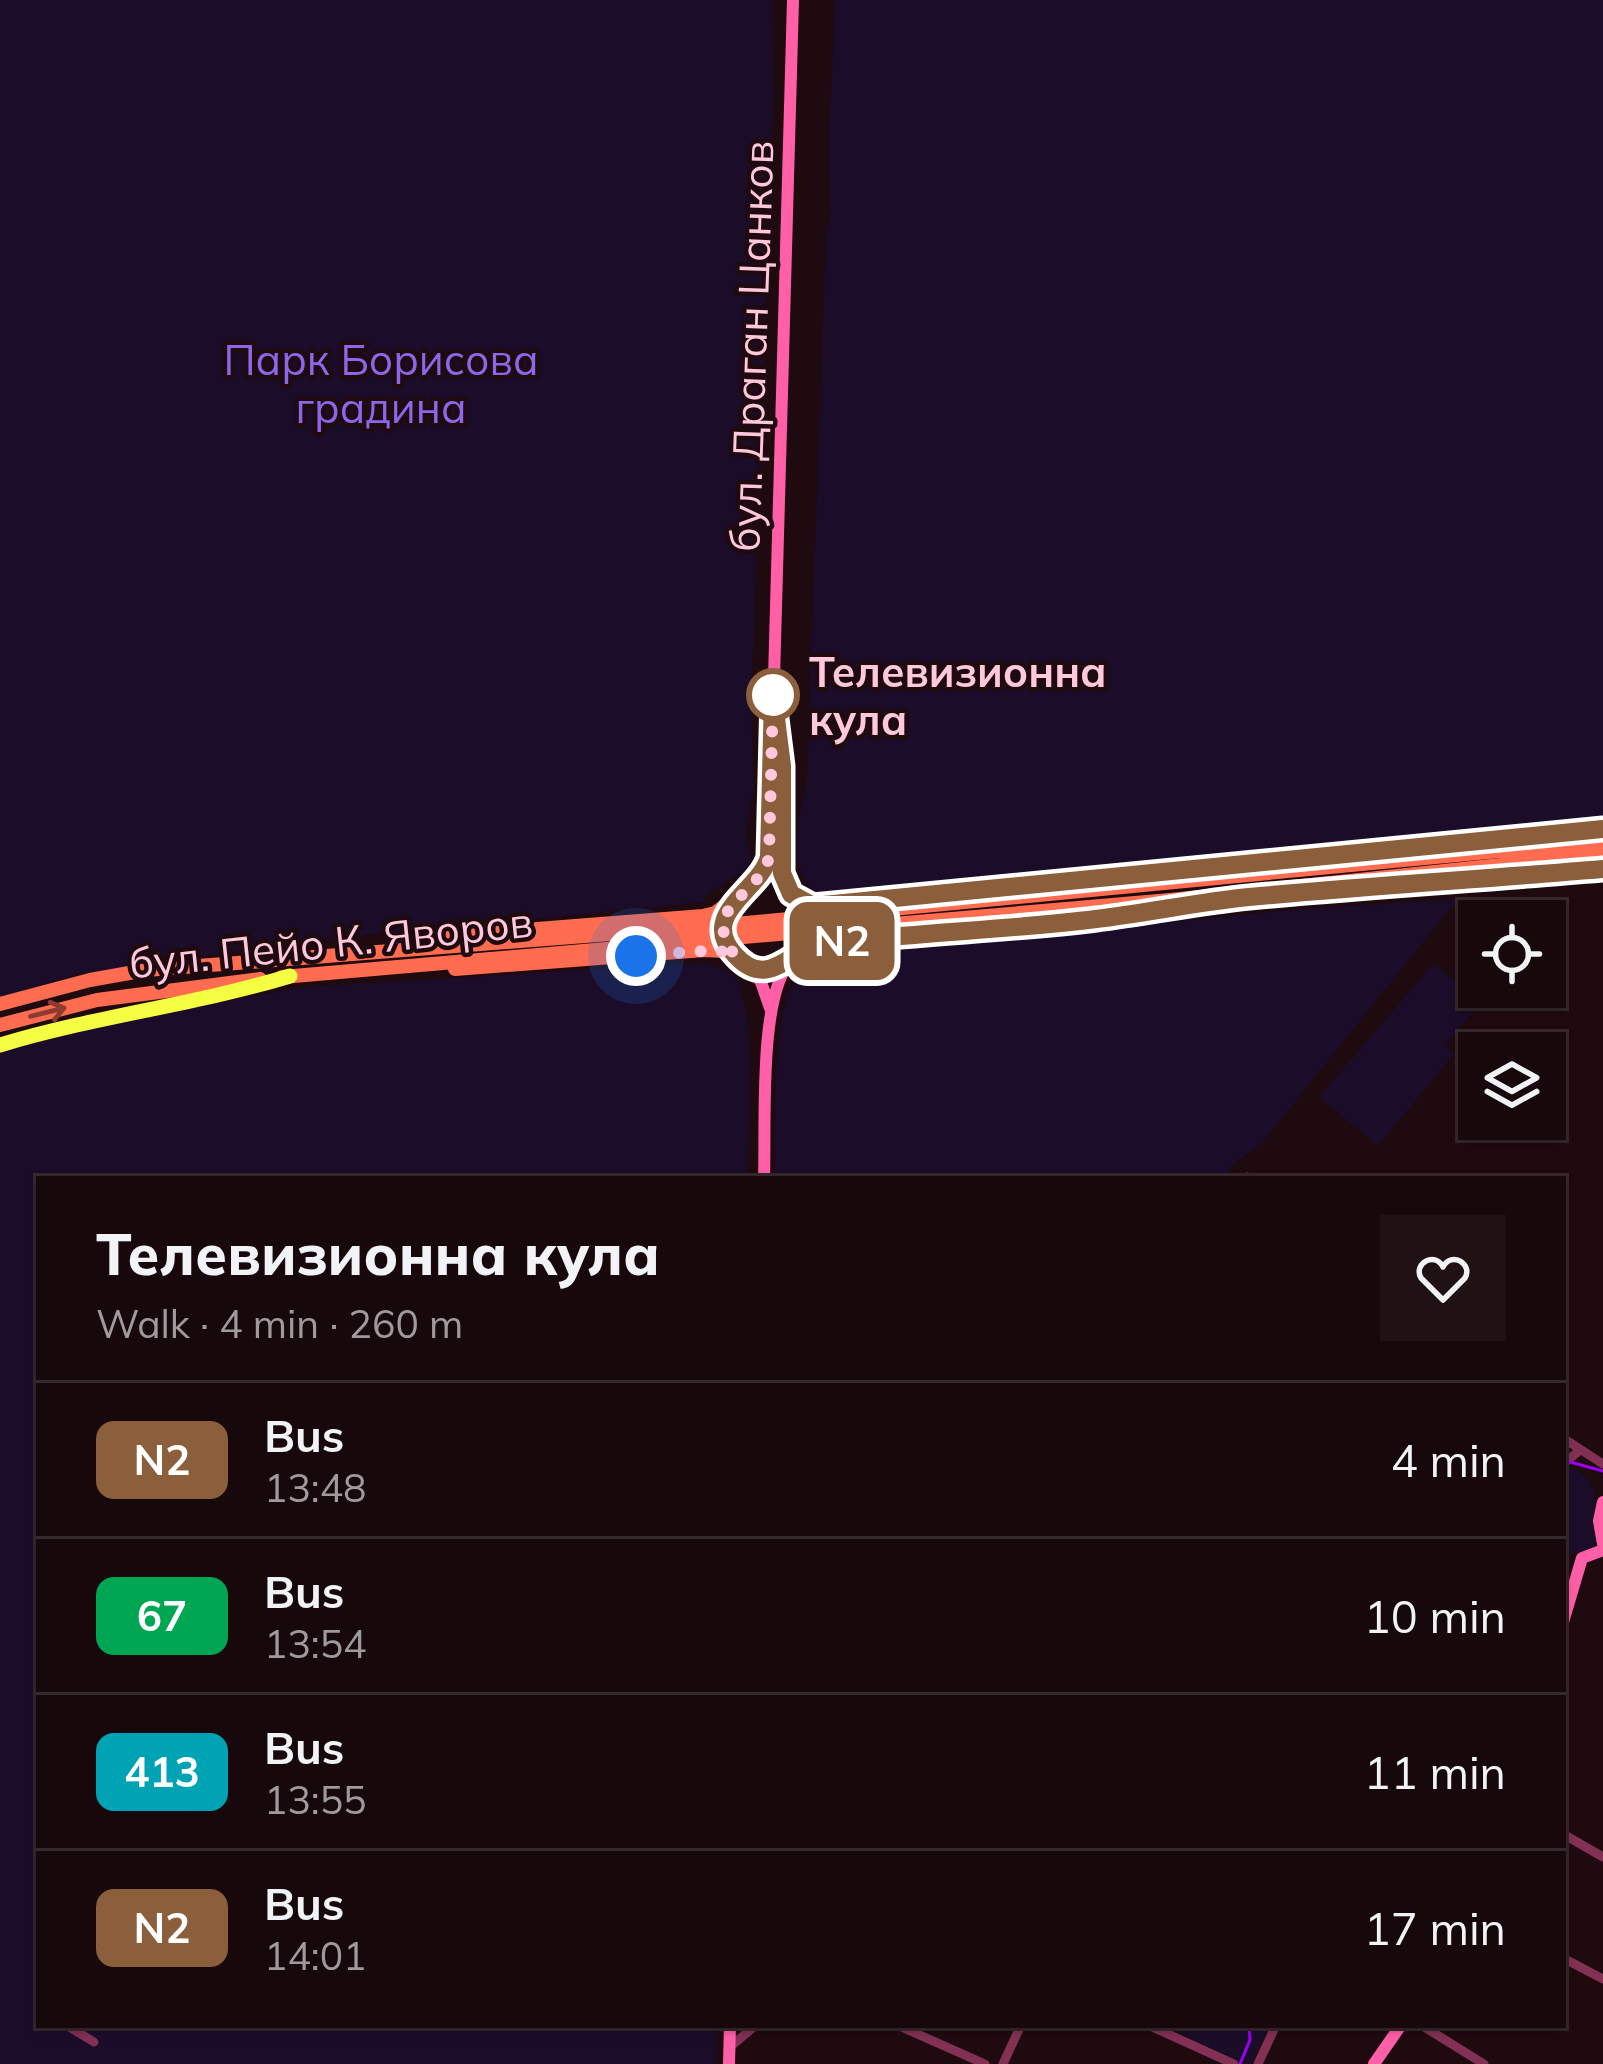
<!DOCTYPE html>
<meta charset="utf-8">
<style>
body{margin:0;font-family:Mulish,sans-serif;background:#201115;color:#f1f3f6;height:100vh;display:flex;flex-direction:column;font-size:45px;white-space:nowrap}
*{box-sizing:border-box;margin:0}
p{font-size:39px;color:#9e9a9d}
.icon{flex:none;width:66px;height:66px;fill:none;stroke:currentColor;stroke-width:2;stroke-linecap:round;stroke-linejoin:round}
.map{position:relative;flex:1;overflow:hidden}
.panel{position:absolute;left:36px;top:1176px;width:1530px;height:852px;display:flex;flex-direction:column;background:#17080c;border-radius:0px;box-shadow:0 3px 9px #0004,0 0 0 3px #36292d}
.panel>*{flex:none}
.badge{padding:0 24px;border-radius:18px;font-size:42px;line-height:78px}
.tools{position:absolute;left:1458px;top:900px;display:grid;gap:24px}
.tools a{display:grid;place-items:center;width:108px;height:108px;border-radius:0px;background:#17080c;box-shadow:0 3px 9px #0004,0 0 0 3px #36292d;font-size:60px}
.you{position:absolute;width:60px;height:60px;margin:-30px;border:9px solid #fff;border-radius:50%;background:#1a73e8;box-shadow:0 0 0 18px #1a73e833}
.map>.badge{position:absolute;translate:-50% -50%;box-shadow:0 0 0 6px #fff}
.round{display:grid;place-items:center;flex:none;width:126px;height:126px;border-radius:0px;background:#201115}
.overview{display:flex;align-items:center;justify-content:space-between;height:204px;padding:0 60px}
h1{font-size:57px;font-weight:800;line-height:90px}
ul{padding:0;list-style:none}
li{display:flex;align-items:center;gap:36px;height:156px;padding:0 60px;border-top:3px solid #36292d}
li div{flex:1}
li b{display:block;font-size:45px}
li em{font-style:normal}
li .badge{min-width:132px;font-weight:700;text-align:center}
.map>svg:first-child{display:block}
.green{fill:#1b0d2a}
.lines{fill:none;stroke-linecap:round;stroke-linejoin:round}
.street{stroke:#823154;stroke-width:9}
.secondary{stroke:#ff5fa6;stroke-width:12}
.primary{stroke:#ff6c4f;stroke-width:14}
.highway{stroke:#f4ff43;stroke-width:15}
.tram{stroke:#9b00f3;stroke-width:3}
.secondary-bridge{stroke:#ff5fa6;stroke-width:12}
.oneway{stroke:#8f3b30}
.line-casing{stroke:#fff;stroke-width:27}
.line{stroke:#8b5e3c;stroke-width:18}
.walk{stroke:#ffc8dc;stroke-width:12;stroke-dasharray:0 21.6}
.stop-dot{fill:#fff;stroke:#8b5e3c;stroke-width:6}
.labels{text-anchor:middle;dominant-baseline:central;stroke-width:9;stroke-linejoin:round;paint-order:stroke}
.street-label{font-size:42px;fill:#ffc8dc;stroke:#1f0a10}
.park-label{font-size:42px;fill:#8c66ec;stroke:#1f0a10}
.stop-label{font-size:42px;font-weight:bold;fill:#ffc8dc;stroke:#1f0a10;text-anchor:start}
</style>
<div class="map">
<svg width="1603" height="2064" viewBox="0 0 1603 2064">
<rect width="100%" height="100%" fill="#1f0a10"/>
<path class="green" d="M0 0H772L774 90 751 703 754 786 746 833 751 860 744 871 705 896V902L326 939 79 974 0 997Z
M835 0H1603V819L932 889 820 897C781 869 801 818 807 778L826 233 831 217 829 143Z
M1458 899 1260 1145 1229 1167 1233 1179H775C776 1134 770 1007 798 977 808 965 824 959 838 955L1303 909Z
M705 963C712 966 725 969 731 974 760 996 748 1141 747 1179H39V2025H717L716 2064H0V1051L97 1025 303 987Z
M1434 963 1481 1002 1445 1046 1454 1054 1378 1146 1319 1097Z
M1571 1467C1603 1481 1593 1508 1596 1542 1590 1551 1574 1556 1563 1553V1470Z
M1163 2025H1270L1251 2064H1246Z"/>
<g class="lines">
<path class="street" d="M1247 1177 1249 1179
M1563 1438 1603 1464
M1563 1464 1579 1451
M1563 1834 1603 1857
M1563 1958 1603 1979
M66 2025 94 2042
M897 2025 985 2064
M1148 2025 1234 2064
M1421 2025 1484 2064
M730 2047 756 2025
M1003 2064 1021 2025
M1258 2064 1276 2025"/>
<path class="secondary" d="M778 730 784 802 782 869 791 894
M748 889 763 874 769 857 793 0
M731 951C746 969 766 973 787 963
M751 968 761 982 770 1008
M764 1179C766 1128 758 995 791 961
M1603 1502 1599 1521 1603 1544
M1563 1622 1582 1558 1603 1550
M729 2064 730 2025
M1374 2064 1401 2025"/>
<path class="primary" d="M1431 878 1507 877
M1499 878 1603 869
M1302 893 1441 882
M797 899 813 906 859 903 1603 829
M436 937 703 916 715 913 736 897
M797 955 816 945 852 940 1091 920 1171 909
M455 969 704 950 725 951 736 957
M282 977 1170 900 1603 854
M0 1004 90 980 146 970 714 926 1603 841
M0 1025 97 1000 260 979"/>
<path class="highway" d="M0 1045C96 1016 194 1005 290 976"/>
<path class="tram" d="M1563 1460 1603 1471
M1240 2064 1250 2040 1249 2025"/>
<path class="secondary-bridge" d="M805 912 806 938
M725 918 728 944"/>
</g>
<defs><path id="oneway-shaft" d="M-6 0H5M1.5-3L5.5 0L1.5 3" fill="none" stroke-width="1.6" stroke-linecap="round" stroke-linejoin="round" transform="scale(3)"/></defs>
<use class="oneway" href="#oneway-shaft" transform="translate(48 1012) rotate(-14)"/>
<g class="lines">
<defs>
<path id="line" d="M1603 829 813 906 791 894 782 873V766L773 695 769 857C760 891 697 914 735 955 766 989 787 955 815 945 835 939 858 939 878 938 951 931 1024 928 1096 919 1147 913 1198 902 1249 897 1367 886 1485 879 1603 869"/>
</defs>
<use href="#line" class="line-casing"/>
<use href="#line" class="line"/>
<path class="walk" d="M636 956 718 950 736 957C697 906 759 897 769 857L773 695"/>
</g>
<circle class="stop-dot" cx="773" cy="695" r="24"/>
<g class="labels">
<g class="street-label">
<text transform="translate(751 346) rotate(-88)">бул. Драган Цанков</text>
<text transform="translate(331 942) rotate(-6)">бул. Пейо К. Яворов</text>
</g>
<g class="park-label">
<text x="381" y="359">Парк Борисова<tspan x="381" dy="48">градина</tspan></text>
</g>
<g class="stop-label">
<text x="809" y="671">Телевизионна<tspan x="809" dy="48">кула</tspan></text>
</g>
</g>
</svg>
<div class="tools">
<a><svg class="icon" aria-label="locate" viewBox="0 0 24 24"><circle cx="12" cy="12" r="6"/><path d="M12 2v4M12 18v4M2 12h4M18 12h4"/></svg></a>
<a><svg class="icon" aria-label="layers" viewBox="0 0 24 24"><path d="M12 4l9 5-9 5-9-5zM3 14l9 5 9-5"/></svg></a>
</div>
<div class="you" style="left:636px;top:956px"></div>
<b class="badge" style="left:842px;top:941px;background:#8b5e3c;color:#fff">N2</b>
<section class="panel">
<div class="overview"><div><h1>Телевизионна кула</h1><p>Walk · 4 min · 260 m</p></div><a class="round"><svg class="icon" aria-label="heart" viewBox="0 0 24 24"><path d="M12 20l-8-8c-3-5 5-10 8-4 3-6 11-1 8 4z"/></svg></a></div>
<ul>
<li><span class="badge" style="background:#8b5e3c;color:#fff">N2</span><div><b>Bus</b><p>13:48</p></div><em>4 min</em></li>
<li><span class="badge" style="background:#00a651;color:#fff">67</span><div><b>Bus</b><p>13:54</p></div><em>10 min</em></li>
<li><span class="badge" style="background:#00a3b4;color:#fff">413</span><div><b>Bus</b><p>13:55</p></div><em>11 min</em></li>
<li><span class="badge" style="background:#8b5e3c;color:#fff">N2</span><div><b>Bus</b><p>14:01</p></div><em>17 min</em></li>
</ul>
</section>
</div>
